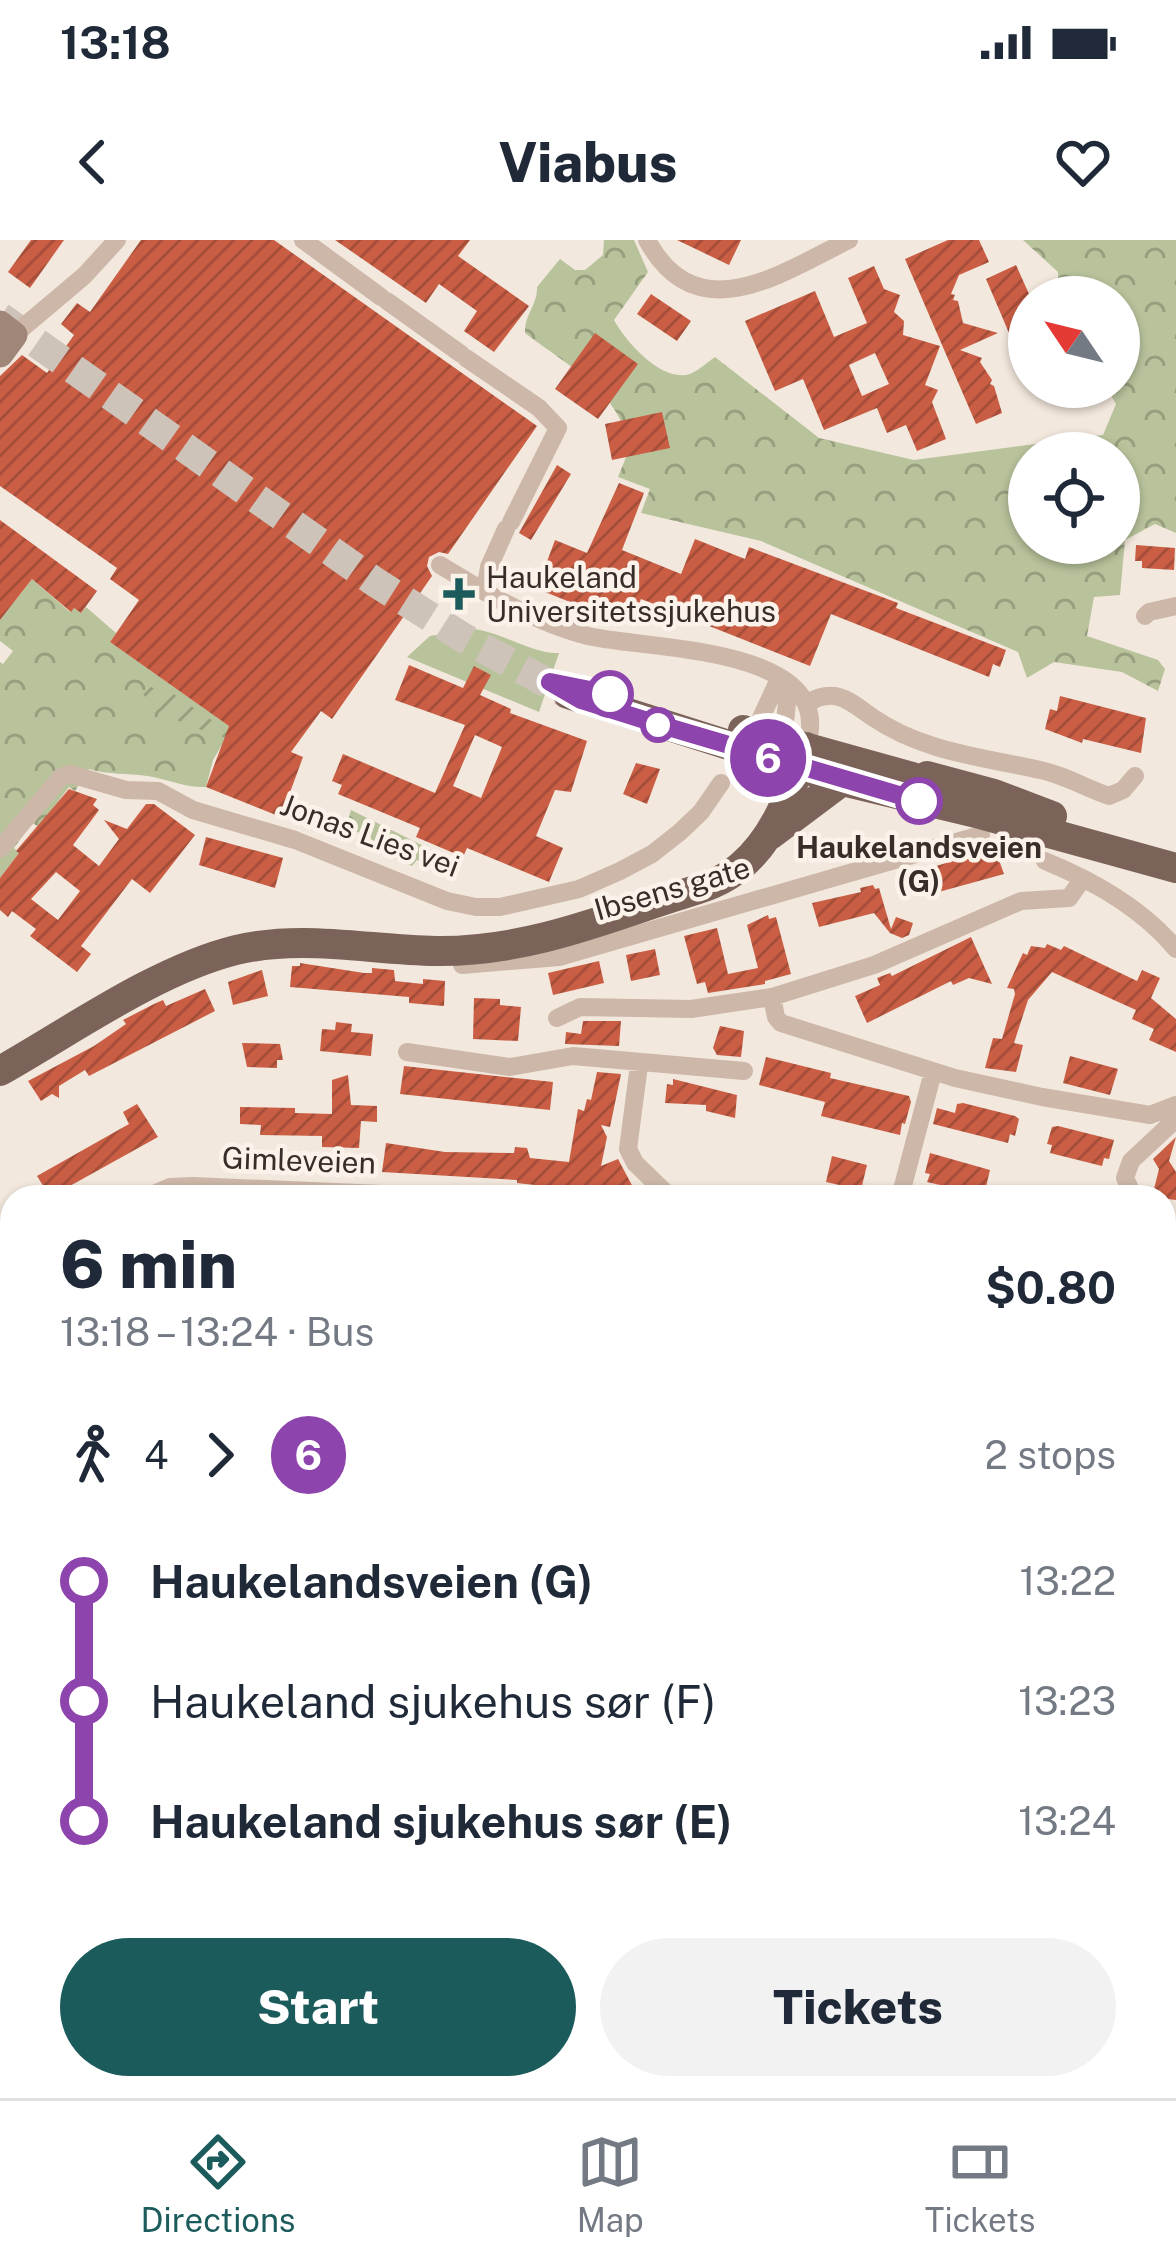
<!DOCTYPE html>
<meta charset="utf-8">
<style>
body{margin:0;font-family:"Public Sans",sans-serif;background:#f2f2f3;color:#1f2937;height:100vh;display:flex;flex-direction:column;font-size:45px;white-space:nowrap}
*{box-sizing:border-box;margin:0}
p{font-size:39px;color:#747a83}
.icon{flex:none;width:66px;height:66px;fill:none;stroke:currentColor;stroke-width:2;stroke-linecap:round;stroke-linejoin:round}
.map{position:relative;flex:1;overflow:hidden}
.drawer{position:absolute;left:0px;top:945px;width:1176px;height:915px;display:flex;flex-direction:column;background:#fff;border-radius:36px 36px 0 0;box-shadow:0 3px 9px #0004}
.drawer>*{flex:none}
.badge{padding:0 24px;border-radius:39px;font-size:42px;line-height:78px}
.needle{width:78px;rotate:305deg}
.buttons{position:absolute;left:1008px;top:36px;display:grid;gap:24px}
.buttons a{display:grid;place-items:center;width:132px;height:132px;border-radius:50%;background:#fff;box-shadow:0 3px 9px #0004;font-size:60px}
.map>.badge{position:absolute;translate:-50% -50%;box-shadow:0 0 0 6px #fff}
.legs{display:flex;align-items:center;gap:18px;height:132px;padding:0 60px;font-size:39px}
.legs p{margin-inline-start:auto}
.head{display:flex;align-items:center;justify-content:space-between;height:204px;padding:0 60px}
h1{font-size:66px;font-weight:800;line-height:90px}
.primary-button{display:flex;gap:24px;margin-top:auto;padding:24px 60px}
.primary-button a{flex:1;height:138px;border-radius:72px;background:#1c5b5c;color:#fff;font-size:48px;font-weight:800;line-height:138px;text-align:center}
.primary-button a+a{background:#f2f2f3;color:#1f2937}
ul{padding:0 60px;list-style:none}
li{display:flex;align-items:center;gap:42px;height:120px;font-size:45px}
li i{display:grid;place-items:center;width:18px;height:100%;margin:0 15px;background:currentColor}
li i::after{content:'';width:30px;height:30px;margin:-15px;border:9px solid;border-radius:50%;background:#fff}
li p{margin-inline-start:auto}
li:first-child i{background:linear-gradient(#0000 50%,currentColor 0)}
li:last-child i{background:linear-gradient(currentColor 50%,#0000 0)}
.status{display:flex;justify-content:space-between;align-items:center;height:84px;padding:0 60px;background:#fff;direction:ltr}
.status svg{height:33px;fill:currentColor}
header{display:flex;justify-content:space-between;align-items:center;height:156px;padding:0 60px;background:#fff;font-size:54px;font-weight:800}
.tab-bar{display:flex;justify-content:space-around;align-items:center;height:168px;border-top:3px solid #e0e1e3;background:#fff;font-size:33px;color:#747a83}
.tab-bar a{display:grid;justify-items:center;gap:6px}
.tab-bar .current{color:#1c5b5c}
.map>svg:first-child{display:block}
.grass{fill:#b8c39c}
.forest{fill:url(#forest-crowns);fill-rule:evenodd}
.garden{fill:url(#garden-furrows)}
.building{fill:url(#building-hatch);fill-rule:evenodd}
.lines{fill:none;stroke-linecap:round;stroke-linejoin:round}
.primary-tunnel{stroke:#cec3b9;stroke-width:30;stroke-dasharray:30 15;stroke-linecap:butt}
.street{stroke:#ccb7a8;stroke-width:18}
.secondary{stroke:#a08679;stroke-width:27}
.primary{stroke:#7b6359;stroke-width:30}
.tram{stroke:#392d29;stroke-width:3}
.line-1-casing{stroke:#fff;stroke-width:27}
.line-1{stroke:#8e44ad;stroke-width:18}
.poi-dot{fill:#1c5b5c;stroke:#fbf2ea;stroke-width:4.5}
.stop-1-dot{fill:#fff;stroke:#8e44ad;stroke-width:6}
.labels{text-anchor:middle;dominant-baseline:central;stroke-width:9;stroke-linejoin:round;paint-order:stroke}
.poi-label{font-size:30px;fill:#392d29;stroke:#fbf2ea;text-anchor:start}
.street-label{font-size:30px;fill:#392d29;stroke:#fbf2ea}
.stop-label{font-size:30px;font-weight:bold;fill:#392d29;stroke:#fbf2ea}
</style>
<div class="status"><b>13:18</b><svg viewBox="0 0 49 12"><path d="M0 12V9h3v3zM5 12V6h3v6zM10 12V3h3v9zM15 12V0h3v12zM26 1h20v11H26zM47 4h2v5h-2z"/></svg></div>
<header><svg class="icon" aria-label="back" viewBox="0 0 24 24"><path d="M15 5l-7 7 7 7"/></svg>Viabus<svg class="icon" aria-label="heart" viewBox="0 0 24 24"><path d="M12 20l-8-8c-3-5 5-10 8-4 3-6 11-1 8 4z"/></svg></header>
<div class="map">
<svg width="1176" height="1858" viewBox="0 0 1176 1858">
<defs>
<pattern id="forest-crowns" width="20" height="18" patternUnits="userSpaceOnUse" patternTransform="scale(3)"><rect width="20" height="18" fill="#b8c39c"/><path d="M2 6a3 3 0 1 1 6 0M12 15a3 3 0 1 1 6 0" fill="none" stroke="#979f7f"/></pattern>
<pattern id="garden-furrows" width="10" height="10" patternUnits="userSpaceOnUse" patternTransform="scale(3)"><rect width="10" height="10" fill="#b8c39c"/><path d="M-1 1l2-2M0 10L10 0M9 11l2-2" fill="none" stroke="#979f7f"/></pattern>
<pattern id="building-hatch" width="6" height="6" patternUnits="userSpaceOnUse" patternTransform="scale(3)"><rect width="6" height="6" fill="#ca5e44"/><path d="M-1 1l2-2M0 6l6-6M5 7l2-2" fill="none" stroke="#a54e39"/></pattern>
</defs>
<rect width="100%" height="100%" fill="#f3e8dd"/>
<path class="grass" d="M473 389C502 392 534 415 559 413L539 472 407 417 430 396Z"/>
<path class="forest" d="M604 0H634L648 32 614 80C626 102 662 143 690 134 698 131 708 122 715 117L819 198 914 220 1103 195 1116 164 1106 147H1119V57H1058V32L1023 0H1176V293L1155 284 1125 300 1120 355 1094 357 1087 396 1158 420 1165 429 1158 451 1122 432 1054 422 1027 438 1018 412 761 301 641 273 650 249 618 237C621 229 627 218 627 210 628 156 562 122 525 93 524 75 538 64 537 47L560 19 575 30H585L603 15ZM1029 213H1119V303H1029Z
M32 339 70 372 74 368 81 373 86 367 116 393 110 402 232 488 213 520 206 547C184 548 168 539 147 536 127 533 109 535 89 529L75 551 69 547 39 587 32 583 14 608 19 613 0 638V422L3 424 13 411 0 401V380Z
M351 570 460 624 455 635 417 620 412 626 391 617 386 609 377 611 370 596 351 590 347 584Z
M1164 1142H1176V1813L1164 1806Z"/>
<path class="garden" d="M148 444 157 451 162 446 248 505C216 493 164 484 143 454Z"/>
<path class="building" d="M31 0H64L30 48 8 32Z
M141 0H274L537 186 448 314 439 312 429 317 427 326 432 336 332 479 321 471 291 512 303 517 281 577 206 547 229 486 110 402 139 360 110 339 117 328 0 246V136L22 115 47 133 74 95 61 84 77 63 90 72Z
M335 0H470L458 16 529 66 494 112 464 91 477 71 439 44 426 63Z
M677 0H741L729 25Z
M948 0H979L989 22 959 35 951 54 955 55 953 60 958 61 963 83 998 93 960 110 982 118 980 122 992 140 990 144 994 146 1002 173 976 184 905 19Z
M1016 25 1029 54V93L1012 100 986 39Z
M874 26 884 49 900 55 894 72 904 81 903 95 940 106 925 145 938 150 932 162 946 199 917 211 906 185 887 193 877 168 824 190 803 139 775 151 745 81 815 51 834 97 867 83 848 38ZM875 113 889 144 862 156 849 125Z
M651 54 691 81 677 101 637 74Z
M595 93 638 124 598 179 555 149Z
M662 172 670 208 612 220 605 184Z
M557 225 571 234 531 300 519 293Z
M619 243 644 253 622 310 681 334 695 299 745 319 749 307 898 363 896 368 1006 410 1000 427 993 424 989 437 831 374 810 426 641 359 634 377H628L625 384 545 352 553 330 545 327 555 300 587 313Z
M0 280 97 351 81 373 74 368 71 372 32 339 0 380Z
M1136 305 1175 308 1174 330 1142 328V321H1135Z
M409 425 463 448 474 426 491 435 480 455 511 469 510 473 587 501 571 552 555 550 536 596 563 608 549 642 467 608 463 617 416 597 420 588 338 554 342 545 332 541 343 514 435 553 465 485 395 460ZM475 495 502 507 481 558 453 546Z
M1060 456 1146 478 1141 513 1083 499 1082 503 1045 489 1050 469 1057 471Z
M636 523 660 529 647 564 623 554Z
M69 549 97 559 93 565 99 570 73 605 99 626 119 599 104 580 127 589 146 564H154L195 595 150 653 132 639 81 706 91 714 77 732 30 696 36 689 12 671 8 677 0 670V638L19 613 16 611ZM56 632 80 651 58 680 31 659Z
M206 597 283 618 275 648 199 625Z
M995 609 1004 634 935 653 929 628Z
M873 645 875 649 879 648 891 689 896 677 913 683 909 695 902 698 890 693 874 673 819 687 812 663 861 652 860 648Z
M768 675 769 679 776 677 791 734 765 741V744L708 753 705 742 697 744 684 696 717 688 728 734 758 728 747 685Z
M971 697 992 744 969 738 953 745 951 741 867 783 855 756 880 745 877 738 890 733 892 736Z
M1047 704 1061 710 1064 706 1137 741 1142 730 1160 738 1151 758 1176 779V812L1149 800 1154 789 1132 779 1136 770 1052 732 1028 760 1014 803 1023 805 1016 832 985 828 993 798 1002 799 1015 754 1014 749 1007 748 1023 713 1027 715 1031 706 1045 708Z
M655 709 660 735 631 741 626 715Z
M599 721 604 743 553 755 548 733Z
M300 723 364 733H372V728L394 730 395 741 423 744V739L445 741 444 766 409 763V757L290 747 292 726H300Z
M262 730 268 756 233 765 228 742Z
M205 749 215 771 89 836 85 830 59 846V858L52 854 41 861 28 841 94 806 126 784 123 780 154 764 163 760 166 766Z
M474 758 500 759V765L521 767 518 801 473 799Z
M583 781H621L619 806 565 804 566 792 581 794Z
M336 782 352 784 351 792 373 794 371 816 320 811 322 789 335 790Z
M720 786 744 791 741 817 717 815 713 808Z
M242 803 280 804 283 820H277V828L247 827Z
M1070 816 1118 829 1110 855 1063 843Z
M766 817 831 833 830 838 909 856 911 862 905 884 902 883 900 895 821 876 825 862 759 845Z
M404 826 553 842 550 870 400 854Z
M597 832 621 834 610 887 601 885 607 897 601 926 618 919 634 949 633 957H605V953L517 943V940L382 932 386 903 445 912 514 913 515 907 527 908 530 918 569 922 578 869 584 871 587 859 591 860Z
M348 835 351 865 377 866V882L361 881 359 908 322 907V896L260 895 261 885 240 884V867L295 868V873L332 874V840Z
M673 839 737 855 735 878 706 871V865L665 863 667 844 673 845Z
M963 863 1015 876 1019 879 1015 896 1010 894 1008 903 933 884 937 868 955 873 957 864Z
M137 864 158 897 50 957 37 936 129 884 123 872Z
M1058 886 1114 900 1109 919 1104 918 1102 926 1050 913 1052 905 1047 904 1052 887Z
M1176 897 1169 921 1176 932V960L1152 957 1159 929 1153 919Z
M930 913 990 930 984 955 927 942 930 934 925 933Z
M832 916 867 925 861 950 826 942Z"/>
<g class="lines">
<path class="primary-tunnel" d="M0 77 375 342 462 397 568 454"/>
<path class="street" d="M303 0 381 57
M647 0C697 93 783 32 849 0
M387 61 461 114
M14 95 84 36 117 0
M466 118 539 168 558 188 511 282
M506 289 489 327 485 352C517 370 552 387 588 396 647 410 841 405 806 507
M440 325 485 352
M1145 376 1149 372 1176 366
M779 439 787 463 783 501
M807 463C835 447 848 460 872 477 923 512 982 517 1040 530 1065 535 1085 548 1109 556L1123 550 1135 536
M754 493 779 439
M0 609 61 537 70 534 126 550 158 551 193 570 295 600 447 661 476 667H500L579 649 620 631 652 614 680 592 701 572 721 543
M1045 621C1094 641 1142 668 1176 709
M462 714V725L559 717 981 595
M772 757 776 777 781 783 955 838 1042 857 1150 875 1176 865
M557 778 580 767 691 769 772 757 874 725 1021 661 1069 658 1082 640
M407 812 510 827 573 816 744 831
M639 825 628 909 635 923 670 957
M147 957 170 947 193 946 451 957
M900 957 933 832
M1134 957 1125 938 1131 921 1176 879
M1164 1008 1176 1015
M0 1046 12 1038
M1164 1076 1176 1075
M0 1221 12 1224
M0 1309 12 1256
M0 1348 12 1353
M0 1442 12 1461
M1103 1848 1120 1858
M499 1858 511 1855 514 1848"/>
<path class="secondary" d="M0 84 14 95 0 114"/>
<path class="primary" d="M568 454 842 541 980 574 1176 628
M743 490 912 537 948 557
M927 536 994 554 1052 576
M770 595 842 541
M0 831C71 791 156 730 236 710 303 694 369 710 436 711 515 712 585 687 658 662 688 651 716 648 741 626 777 595 791 551 806 507"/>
<path class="tram" d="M0 1661 12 1687
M4 1858 12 1812"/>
</g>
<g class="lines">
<defs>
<path id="line-1" d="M610 454 550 442 581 460 651 482 919 561"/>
</defs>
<use href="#line-1" class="line-1-casing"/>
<use href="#line-1" class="line-1"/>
</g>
<path class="poi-dot" d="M453 336h12v12h12v12h-12v12h-12v-12h-12v-12h12z"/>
<g class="stop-1-dot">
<circle cx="610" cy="454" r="21"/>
<circle cx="658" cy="485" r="15"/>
<circle cx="919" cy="561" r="21"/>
</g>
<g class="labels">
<g class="poi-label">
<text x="486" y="337">Haukeland<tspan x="486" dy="34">Universitetssjukehus</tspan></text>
</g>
<g class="street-label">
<text transform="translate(370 595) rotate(20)">Jonas Lies vei</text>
<text transform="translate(672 648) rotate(-16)">Ibsens gate</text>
<text transform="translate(299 920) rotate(2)">Gimleveien</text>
</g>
<g class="stop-label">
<text x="919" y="607">Haukelandsveien<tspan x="919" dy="34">(G)</tspan></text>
</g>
</g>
</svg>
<div class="buttons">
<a><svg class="needle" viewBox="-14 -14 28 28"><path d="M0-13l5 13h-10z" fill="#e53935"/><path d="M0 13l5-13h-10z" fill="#747a83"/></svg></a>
<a><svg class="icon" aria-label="locate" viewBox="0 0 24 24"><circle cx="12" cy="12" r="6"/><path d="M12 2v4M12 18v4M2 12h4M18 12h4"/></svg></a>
</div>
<b class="badge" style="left:768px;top:518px;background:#8e44ad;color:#fff">6</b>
<section class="drawer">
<div class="head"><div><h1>6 min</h1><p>13:18 – 13:24 · Bus</p></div><b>$0.80</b></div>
<div class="legs"><svg class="icon" aria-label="walk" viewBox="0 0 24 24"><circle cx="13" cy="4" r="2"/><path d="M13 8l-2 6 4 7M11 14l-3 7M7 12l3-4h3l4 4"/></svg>4<svg class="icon" aria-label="forward" viewBox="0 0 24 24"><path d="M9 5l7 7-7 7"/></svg><b class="badge" style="background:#8e44ad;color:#fff">6</b><p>2 stops</p></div>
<ul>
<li><i style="color:#8e44ad"></i><b>Haukelandsveien (G)</b><p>13:22</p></li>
<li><i style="color:#8e44ad"></i><span>Haukeland sjukehus sør (F)</span><p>13:23</p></li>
<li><i style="color:#8e44ad"></i><b>Haukeland sjukehus sør (E)</b><p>13:24</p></li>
</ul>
<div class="primary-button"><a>Start</a><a>Tickets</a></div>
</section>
</div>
<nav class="tab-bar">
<a class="current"><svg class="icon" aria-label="directions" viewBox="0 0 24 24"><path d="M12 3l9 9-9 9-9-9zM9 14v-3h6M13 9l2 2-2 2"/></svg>Directions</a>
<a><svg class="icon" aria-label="map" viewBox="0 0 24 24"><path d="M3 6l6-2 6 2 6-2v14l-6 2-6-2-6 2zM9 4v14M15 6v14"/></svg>Map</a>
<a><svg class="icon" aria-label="tickets" viewBox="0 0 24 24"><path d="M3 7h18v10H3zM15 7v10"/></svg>Tickets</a>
</nav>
